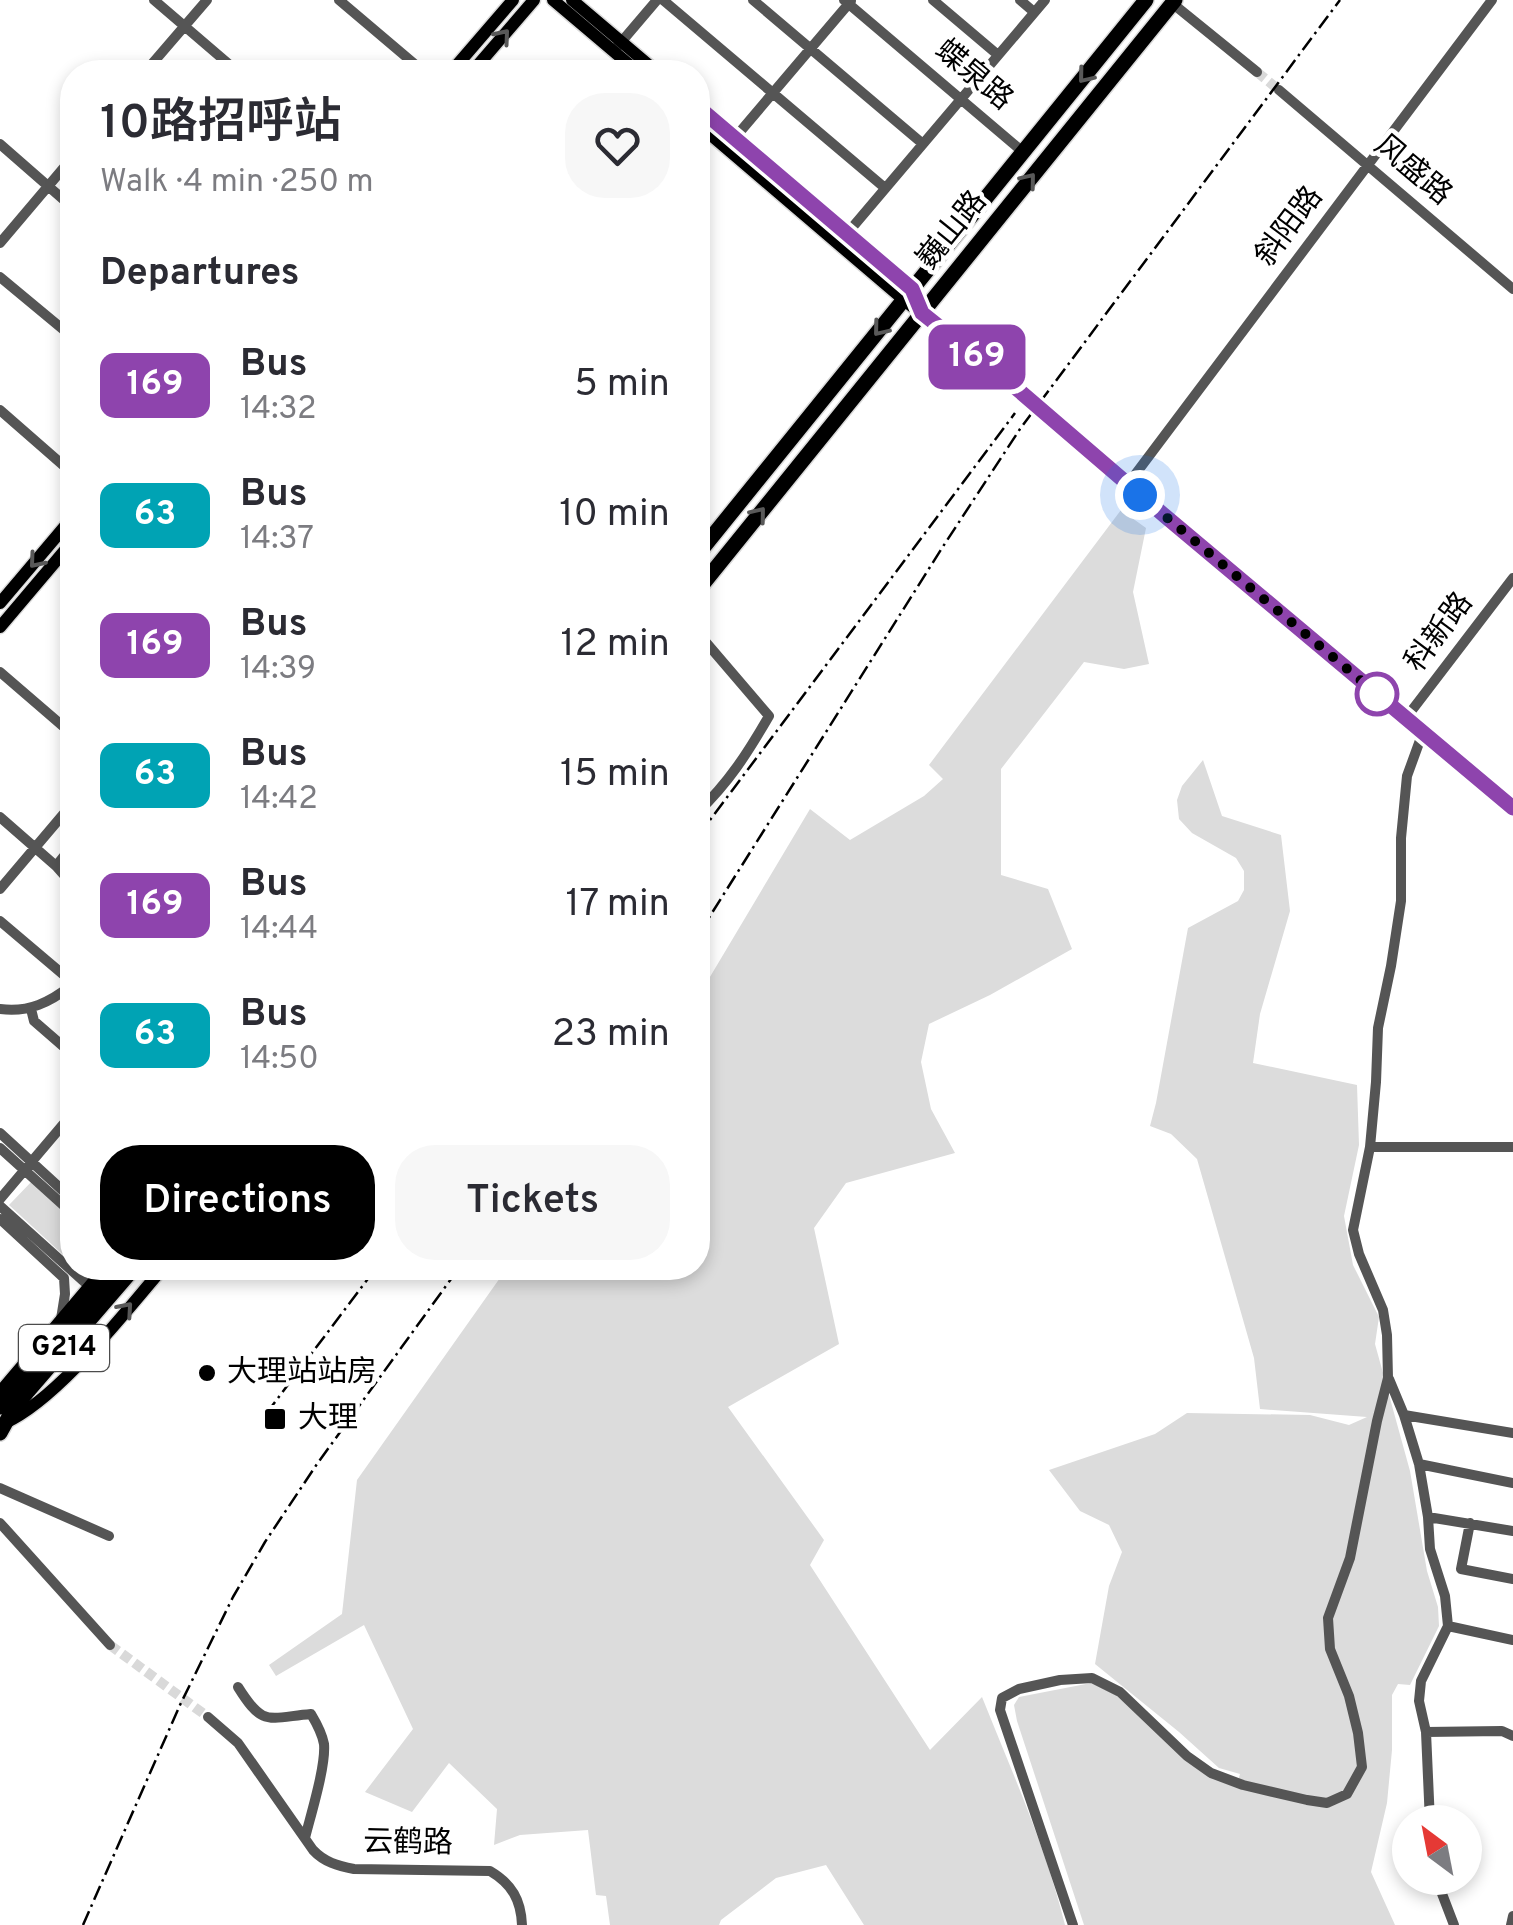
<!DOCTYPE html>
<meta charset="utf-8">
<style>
body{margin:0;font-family:Overpass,"Noto Sans SC",sans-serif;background:#f7f7f7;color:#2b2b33;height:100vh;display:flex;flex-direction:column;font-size:38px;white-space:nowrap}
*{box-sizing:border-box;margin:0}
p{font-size:32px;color:#7c7c81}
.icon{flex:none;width:55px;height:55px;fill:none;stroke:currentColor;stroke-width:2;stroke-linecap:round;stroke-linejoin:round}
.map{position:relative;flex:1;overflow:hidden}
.side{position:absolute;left:60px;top:60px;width:650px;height:1220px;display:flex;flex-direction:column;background:#fff;border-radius:40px;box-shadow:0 5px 15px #0003}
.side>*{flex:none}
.badge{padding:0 20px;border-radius:15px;font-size:35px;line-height:65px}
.needle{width:65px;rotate:328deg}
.tools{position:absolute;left:1392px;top:1805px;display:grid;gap:20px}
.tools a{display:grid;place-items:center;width:90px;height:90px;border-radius:50%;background:#fff;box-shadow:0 5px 15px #0003;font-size:50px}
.you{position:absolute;width:50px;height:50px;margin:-25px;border:8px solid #fff;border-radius:50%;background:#1a73e8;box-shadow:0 0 0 15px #1a73e833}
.map>.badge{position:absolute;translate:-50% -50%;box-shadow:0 0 0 5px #fff}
h2{padding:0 40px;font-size:38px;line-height:90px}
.round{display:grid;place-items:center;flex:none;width:105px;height:105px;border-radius:40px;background:#f7f7f7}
.overview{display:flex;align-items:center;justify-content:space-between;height:170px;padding:0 40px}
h1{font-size:48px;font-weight:600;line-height:75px}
.action{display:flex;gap:20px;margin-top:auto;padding:20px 40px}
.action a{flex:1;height:115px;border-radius:40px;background:#000;color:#fff;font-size:40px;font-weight:600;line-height:115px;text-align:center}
.action a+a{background:#f7f7f7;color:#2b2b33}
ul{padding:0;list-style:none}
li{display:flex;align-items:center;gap:30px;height:130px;padding:0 40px}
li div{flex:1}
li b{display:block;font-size:38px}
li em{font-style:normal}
li .badge{min-width:110px;font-weight:700;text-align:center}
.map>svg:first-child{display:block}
.green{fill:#dcdcdc}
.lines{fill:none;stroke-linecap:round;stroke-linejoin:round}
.minor-tunnel{stroke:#d9d9d9;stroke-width:10;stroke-dasharray:10 5;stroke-linecap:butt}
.major-casing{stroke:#dbdbdb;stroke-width:15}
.highway-casing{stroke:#dbdbdb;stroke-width:18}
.minor{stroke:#555;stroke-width:10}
.major{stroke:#000;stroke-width:12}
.highway{stroke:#000;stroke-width:15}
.rail{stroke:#000;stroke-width:2.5;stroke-dasharray:15 5 2.5 5;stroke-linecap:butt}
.oneway{stroke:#595959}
.line-casing{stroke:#fff;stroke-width:22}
.line{stroke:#8e44ad;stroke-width:15}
.walk{stroke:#000;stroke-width:10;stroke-dasharray:0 18}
.stop-dot{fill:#fff;stroke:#8e44ad;stroke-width:5}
.poi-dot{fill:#000;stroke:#fff;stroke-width:4}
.labels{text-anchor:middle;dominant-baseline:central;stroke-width:9;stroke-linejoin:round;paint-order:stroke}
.shield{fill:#fff;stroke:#4c4c4c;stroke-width:2.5}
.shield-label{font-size:28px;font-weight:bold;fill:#000}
.street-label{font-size:30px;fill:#000;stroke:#fff}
.poi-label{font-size:30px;fill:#000;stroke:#fff;text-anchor:start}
</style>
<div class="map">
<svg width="1513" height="1925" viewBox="0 0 1513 1925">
<rect width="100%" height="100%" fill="#fff"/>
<path class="green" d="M1121 510 1146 528 1133 592 1149 664 1124 669 1084 662 1001 769V875L1048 889 1072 949 990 995 929 1024 921 1062 931 1109 955 1153 846 1183 814 1228 839 1344 728 1407 824 1540 810 1565 930 1750 982 1697C1012 1772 1046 1847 1065 1925H864L826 1865 776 1878 721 1920 719 1925H610L606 1896 596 1895 588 1830 520 1835 494 1845 497 1809 449 1763 412 1812 365 1792 413 1729 364 1625 276 1676 269 1665 342 1614 357 1480 507 1268H698V997L810 809 850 840 924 796 943 779 929 765Z
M1203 760 1222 816 1281 835 1290 911 1260 1014 1253 1063 1357 1085 1359 1145 1344 1216 1353 1265 1379 1317 1375 1344 1410 1471 1427 1571 1438 1607 1439 1626 1410 1685 1398 1684 1392 1695V1750L1387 1803 1371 1872 1395 1925H1084L1017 1721 1014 1705 1019 1697 1091 1683 1116 1695 1199 1770 1236 1787 1240 1774 1219 1768 1179 1732 1095 1664 1109 1586 1122 1552 1109 1525 1080 1511 1049 1470 1155 1434 1187 1413 1310 1415 1349 1425 1367 1417 1260 1409 1254 1358 1197 1159 1171 1134 1150 1126 1156 1103 1188 928 1238 901 1244 890V871L1236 858 1192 833 1179 819 1177 800 1182 786Z
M34 1179 72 1215V1263L9 1205Z"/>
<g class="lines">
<path class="minor-tunnel" d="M1257 72 1279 90
M110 1645 208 1717"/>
<defs>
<path id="major" d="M553 0 638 72
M572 0 657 72
M451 72 513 0
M472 72 534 0
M698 107 912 289 915 297
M698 124 904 300 1016 388 1165 517 1513 808
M0 603 72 518
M0 627 72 542
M0 1392 105 1268
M5 1423C59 1398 123 1314 163 1268"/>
<path id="highway" d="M698 554 1146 0
M698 590 1175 0
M0 1407 116 1268
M0 1433 11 1413 28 1391 134 1268"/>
</defs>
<use href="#major" class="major-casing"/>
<use href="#highway" class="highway-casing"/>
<path class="minor" d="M154 0 238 72
M339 0 424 72
M663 0 885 188
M753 0 923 144
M844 0 1023 152
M933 0 998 55
M1020 0 1034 12
M1172 3 1257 72
M617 47 657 0
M145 72 207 0
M1279 90 1513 289
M733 140 851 1
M0 144 72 207
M845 236 1045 0
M0 243 72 158
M0 277 71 336
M0 410 72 473
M1128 484 1492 0
M698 633 769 716C747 754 729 782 698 812
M0 672 72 734
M1406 718 1513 578
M0 817 56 866 72 884
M56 866 72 846
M0 889 72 804
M0 921 72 982
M0 1009C29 1013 50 1002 72 985
M31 1009 34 1021 72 1054
M0 1133 72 1199
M1370 1147H1513
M0 1148 72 1213
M0 1199 72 1114
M0 1206 89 1286
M0 1219 64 1278 65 1294 61 1319
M1389 1379 1404 1415 1419 1464 1428 1517 1430 1549 1445 1596 1448 1626 1421 1681 1419 1701 1426 1732 1430 1822
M1404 1415 1513 1433
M1419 1464 1513 1483
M0 1488 109 1536
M1428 1517 1513 1531
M0 1523 110 1645
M1470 1523 1461 1569 1513 1579
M1448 1626 1513 1640
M238 1687C263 1727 267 1718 311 1714 317 1724 322 1733 324 1744 326 1766 311 1814 305 1838
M208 1717 238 1743 313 1850C324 1862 338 1866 354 1869L490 1871C512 1884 521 1900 522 1925
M1426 1732 1502 1731 1513 1736
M1436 1878 1454 1925
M1073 1925 1000 1710 1002 1698 1019 1689 1060 1680 1092 1678 1120 1692 1187 1756 1211 1773 1243 1785 1307 1800 1327 1803 1347 1794 1362 1767 1358 1733 1349 1696 1330 1649 1328 1618 1350 1558 1377 1421 1388 1378 1387 1335 1383 1310 1359 1254 1353 1230 1370 1147 1376 1082 1378 1028 1391 966 1401 901V838L1407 776 1423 732
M1511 1925 1513 1916"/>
<use href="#major" class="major"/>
<use href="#highway" class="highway"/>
<path class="rail" d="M698 836 1015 413
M698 935 942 548 1020 429 1340 0
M266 1414 376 1268
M83 1925 180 1705 233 1597 265 1542 317 1464 459 1268"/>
</g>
<defs><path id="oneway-chevron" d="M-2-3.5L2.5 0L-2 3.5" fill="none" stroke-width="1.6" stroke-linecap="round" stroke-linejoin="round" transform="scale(2.5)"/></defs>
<g class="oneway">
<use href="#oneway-chevron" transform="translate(503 36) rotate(-50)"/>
<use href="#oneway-chevron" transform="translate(1085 76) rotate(129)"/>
<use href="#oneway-chevron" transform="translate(1029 180) rotate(-51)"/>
<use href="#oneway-chevron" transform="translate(880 329) rotate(129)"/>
<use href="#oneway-chevron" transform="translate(759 514) rotate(-51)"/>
<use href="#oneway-chevron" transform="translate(36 561) rotate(130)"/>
<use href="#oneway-chevron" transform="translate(126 1309) rotate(-49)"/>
</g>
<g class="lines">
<defs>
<path id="line" d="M698 107 912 289 922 313 1016 388 1165 516 1513 808"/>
</defs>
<use href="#line" class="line-casing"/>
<use href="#line" class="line"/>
<path class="walk" d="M1140 495 1377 694"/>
</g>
<circle class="stop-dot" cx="1377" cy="694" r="20"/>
<g class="poi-dot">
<circle cx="207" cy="1373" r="10"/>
<rect x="263" y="1407" width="24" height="24" rx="5"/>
</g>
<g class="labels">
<rect class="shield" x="19" y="1325" width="90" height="46" rx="8"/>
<g class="shield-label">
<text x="64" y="1348">G214</text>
</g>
<g class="street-label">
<text transform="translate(973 76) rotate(40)">蝶泉路</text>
<text transform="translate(1412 171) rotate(40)">风盛路</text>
<text transform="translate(1290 227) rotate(-53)">斜阳路</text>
<text transform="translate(953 231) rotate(-51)">巍山路</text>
<text transform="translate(1440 633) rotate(-53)">科新路</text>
<text transform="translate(408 1844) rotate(1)">云鹤路</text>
</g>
<g class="poi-label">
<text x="227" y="1373">大理站站房</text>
<text x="298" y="1419">大理</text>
</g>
</g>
</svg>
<div class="tools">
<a><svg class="needle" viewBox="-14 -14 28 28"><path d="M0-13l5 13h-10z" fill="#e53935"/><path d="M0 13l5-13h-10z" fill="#7c7c81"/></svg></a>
</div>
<div class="you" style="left:1140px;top:495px"></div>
<b class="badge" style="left:977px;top:357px;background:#8e44ad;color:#fff">169</b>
<section class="side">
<div class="overview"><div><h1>10路招呼站</h1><p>Walk · 4 min · 250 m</p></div><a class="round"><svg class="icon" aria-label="heart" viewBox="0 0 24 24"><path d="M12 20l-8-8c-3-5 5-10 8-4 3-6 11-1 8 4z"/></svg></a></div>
<h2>Departures</h2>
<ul>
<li><span class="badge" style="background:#8e44ad;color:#fff">169</span><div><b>Bus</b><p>14:32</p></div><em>5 min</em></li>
<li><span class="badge" style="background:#00a3b4;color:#fff">63</span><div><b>Bus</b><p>14:37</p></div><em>10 min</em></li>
<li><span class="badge" style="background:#8e44ad;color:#fff">169</span><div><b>Bus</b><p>14:39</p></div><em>12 min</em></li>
<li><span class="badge" style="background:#00a3b4;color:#fff">63</span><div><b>Bus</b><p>14:42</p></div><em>15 min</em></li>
<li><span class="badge" style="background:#8e44ad;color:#fff">169</span><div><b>Bus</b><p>14:44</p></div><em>17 min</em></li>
<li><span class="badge" style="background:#00a3b4;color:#fff">63</span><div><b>Bus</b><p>14:50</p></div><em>23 min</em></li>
</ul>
<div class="action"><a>Directions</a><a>Tickets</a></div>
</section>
</div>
